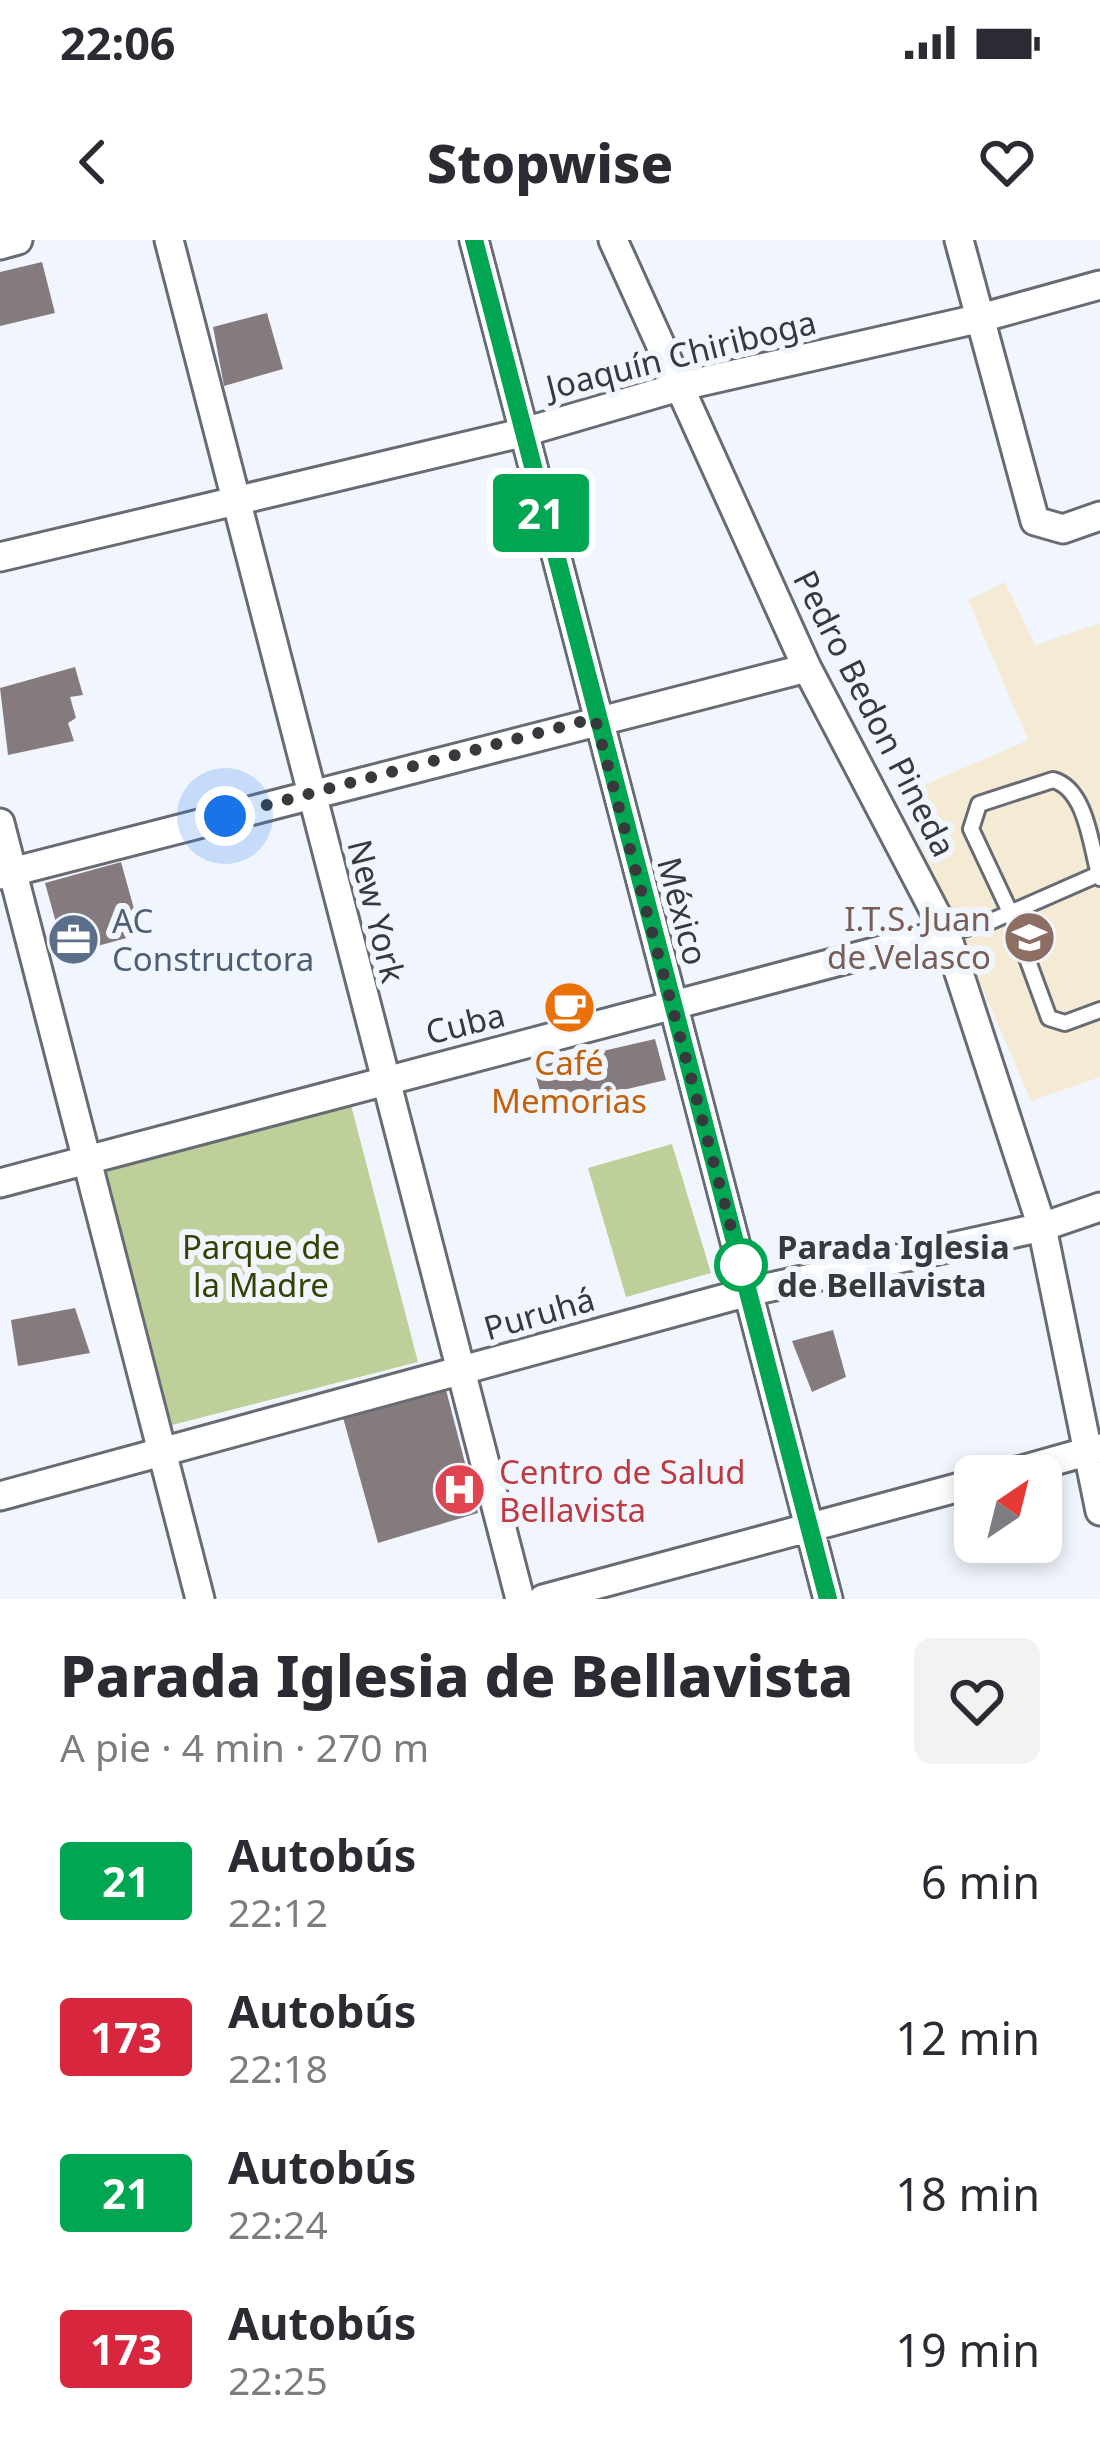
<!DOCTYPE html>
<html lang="es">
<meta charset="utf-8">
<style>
body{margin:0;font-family:"Noto Sans",sans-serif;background:#f2f2f3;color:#2b2b33;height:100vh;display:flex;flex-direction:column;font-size:45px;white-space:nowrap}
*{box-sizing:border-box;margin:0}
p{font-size:39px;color:#7c7c81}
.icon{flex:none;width:66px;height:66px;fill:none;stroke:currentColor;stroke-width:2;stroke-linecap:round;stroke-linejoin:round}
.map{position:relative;height:1359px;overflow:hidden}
.side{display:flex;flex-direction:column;background:#fff;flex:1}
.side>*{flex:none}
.badge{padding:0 24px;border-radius:9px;font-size:42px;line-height:78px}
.needle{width:78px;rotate:35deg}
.tools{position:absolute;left:954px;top:1215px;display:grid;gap:24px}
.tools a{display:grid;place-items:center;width:108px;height:108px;border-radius:18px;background:#fff;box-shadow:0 6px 18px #0003;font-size:60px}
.you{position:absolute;width:60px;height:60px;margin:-30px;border:9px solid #fff;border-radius:50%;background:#1a73e8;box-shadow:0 0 0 18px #1a73e833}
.map>.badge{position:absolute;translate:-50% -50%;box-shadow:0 0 0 6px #fff}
.round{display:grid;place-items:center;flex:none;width:126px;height:126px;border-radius:18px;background:#f2f2f3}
.head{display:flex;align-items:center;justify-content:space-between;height:204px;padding:0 60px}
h1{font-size:57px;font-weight:800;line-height:90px}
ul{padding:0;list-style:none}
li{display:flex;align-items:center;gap:36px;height:156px;padding:0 60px}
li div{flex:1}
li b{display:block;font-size:45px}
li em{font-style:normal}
li .badge{min-width:132px;font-weight:700;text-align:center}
.status{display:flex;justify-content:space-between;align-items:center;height:84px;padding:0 60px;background:#fff;direction:ltr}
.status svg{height:33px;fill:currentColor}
header{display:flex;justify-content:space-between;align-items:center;height:156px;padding:0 60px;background:#fff;font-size:54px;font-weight:800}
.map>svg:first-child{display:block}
.education{fill:#f5ebd5}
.green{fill:#bfcf99}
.building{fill:#857b7f}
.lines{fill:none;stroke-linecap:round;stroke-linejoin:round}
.service-casing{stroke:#676c74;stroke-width:20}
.minor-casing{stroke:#676c74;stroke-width:33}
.service{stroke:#fff;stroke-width:14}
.minor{stroke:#fff;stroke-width:27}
.line-casing{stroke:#fff;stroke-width:27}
.line{stroke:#00a651;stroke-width:18}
.walk{stroke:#37393c;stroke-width:12;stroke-dasharray:0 21.6}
.stop-dot{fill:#fff;stroke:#00a651;stroke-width:6}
.labels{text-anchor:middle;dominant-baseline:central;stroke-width:12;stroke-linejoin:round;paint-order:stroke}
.street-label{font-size:33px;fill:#37393c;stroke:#f1f6fe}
.education-label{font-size:33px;fill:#785e54;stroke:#f1f6fe;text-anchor:end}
.service-label{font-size:33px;fill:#4e5e75;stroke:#f1f6fe;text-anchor:start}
.food-label{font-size:33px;fill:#c56008;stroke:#f1f6fe}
.park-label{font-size:33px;fill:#354201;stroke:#f1f6fe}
.stop-label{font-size:33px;font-weight:bold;fill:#37393c;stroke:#f1f6fe;text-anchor:start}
.health-label{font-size:33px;fill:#be3a42;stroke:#f1f6fe;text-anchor:start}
</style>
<div class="status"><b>22:06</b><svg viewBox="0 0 49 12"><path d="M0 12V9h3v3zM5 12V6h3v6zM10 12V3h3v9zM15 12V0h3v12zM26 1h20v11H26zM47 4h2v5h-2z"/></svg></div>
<header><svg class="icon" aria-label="back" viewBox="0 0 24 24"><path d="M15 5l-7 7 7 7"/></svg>Stopwise<svg class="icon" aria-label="heart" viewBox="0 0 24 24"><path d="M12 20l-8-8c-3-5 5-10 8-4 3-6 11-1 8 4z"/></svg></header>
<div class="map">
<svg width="1100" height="1359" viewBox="0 0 1100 1359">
<rect width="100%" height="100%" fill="#f1f6fe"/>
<path class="education" d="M1005 342 1035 405 1100 383V837L1031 861 899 556 1028 500 968 360Z"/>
<path class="green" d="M351 865 418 1122 172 1185 104 928Z
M672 904 711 1033 626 1057 588 928Z"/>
<path class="building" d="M42 22 55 73 0 86V32Z
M267 73 283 129 224 146 213 87Z
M75 427 83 455 70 457 76 478 68 483 74 501 8 515 0 448Z
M121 622 141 694 65 715 45 643Z
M655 799 666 840 545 868 533 827Z
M75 1068 90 1113 18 1126 11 1080Z
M833 1090 846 1137 812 1152 792 1101Z
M445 1146 478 1273 378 1303 342 1174Z"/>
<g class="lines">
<defs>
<path id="service" d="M1100 638C1091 608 1087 549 1053 540L979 564 971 589 1010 672 1049 778 1065 783 1100 770
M946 693 987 683 1099 634"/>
<path id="minor" d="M169 0 520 1359
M474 0 828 1359
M613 0 807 428 946 693 1042 987 1100 1271
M959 0 1035 281 1063 289 1100 276
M0 5 18 0
M0 317 521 193 682 146 977 79 1100 45
M0 583 200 1359
M0 635 807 428
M0 943 946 693
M1000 1236 1100 1208
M0 1256 748 1052 1042 987 1100 967
M543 1359 975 1243"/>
</defs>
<use href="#service" class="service-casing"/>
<use href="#minor" class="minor-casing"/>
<use href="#service" class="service"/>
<use href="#minor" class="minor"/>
</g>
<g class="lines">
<defs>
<path id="line" d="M474 0 828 1359"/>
</defs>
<use href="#line" class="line-casing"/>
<use href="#line" class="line"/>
<path class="walk" d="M225 576 595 478 741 1025"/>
</g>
<defs>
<symbol id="university-disc" viewBox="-11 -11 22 22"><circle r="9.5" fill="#8d6e63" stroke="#f1f6fe"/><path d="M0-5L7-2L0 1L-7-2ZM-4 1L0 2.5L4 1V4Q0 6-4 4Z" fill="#fff"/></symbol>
<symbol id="office-disc" viewBox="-11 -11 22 22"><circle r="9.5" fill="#5c6f8a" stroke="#f1f6fe"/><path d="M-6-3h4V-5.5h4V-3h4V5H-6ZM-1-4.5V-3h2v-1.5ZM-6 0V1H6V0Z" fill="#fff"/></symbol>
<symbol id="cafe-disc" viewBox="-11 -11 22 22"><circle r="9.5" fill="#e8710a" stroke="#f1f6fe"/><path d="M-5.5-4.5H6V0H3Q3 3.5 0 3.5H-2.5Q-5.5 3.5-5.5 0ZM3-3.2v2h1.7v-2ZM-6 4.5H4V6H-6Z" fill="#fff"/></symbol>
<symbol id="hospital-disc" viewBox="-11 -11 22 22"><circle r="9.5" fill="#e0444e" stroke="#f1f6fe"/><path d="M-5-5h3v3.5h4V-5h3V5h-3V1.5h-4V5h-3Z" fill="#fff"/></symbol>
</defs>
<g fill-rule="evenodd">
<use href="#university-disc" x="1000" y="668" width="59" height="59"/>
<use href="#office-disc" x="44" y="670" width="59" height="59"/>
<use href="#cafe-disc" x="540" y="738" width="59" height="59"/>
<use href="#hospital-disc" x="430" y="1220" width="59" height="59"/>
</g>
<circle class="stop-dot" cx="741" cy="1025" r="24"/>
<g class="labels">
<g class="street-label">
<text transform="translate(681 114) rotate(-14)">Joaquín Chiriboga</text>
<text transform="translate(875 473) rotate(63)">Pedro Bedon Pineda</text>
<text transform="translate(377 671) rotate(76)">New York</text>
<text transform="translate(683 671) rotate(75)">México</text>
<text transform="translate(465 783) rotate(-14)">Cuba</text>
<text transform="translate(539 1073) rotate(-16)">Puruhá</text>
</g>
<g class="education-label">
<text x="991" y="678">I.T.S. Juan<tspan x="991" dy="38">de Velasco</tspan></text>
</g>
<g class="service-label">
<text x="112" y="680">AC<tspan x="112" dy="38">Constructora</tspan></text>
</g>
<g class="food-label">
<text x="569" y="822">Café<tspan x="569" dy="38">Memorias</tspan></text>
</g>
<g class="park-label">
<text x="261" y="1006">Parque de<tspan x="261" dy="38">la Madre</tspan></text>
</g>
<g class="stop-label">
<text x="777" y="1006">Parada Iglesia<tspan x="777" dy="38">de Bellavista</tspan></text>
</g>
<g class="health-label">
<text x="499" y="1231">Centro de Salud<tspan x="499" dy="38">Bellavista</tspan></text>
</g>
</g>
</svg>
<div class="tools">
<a><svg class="needle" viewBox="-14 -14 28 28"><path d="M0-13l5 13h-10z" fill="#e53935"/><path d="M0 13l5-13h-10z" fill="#7c7c81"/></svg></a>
</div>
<div class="you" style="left:225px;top:576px"></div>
<b class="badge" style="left:541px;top:273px;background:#00a651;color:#fff">21</b>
</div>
<section class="side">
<div class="head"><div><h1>Parada Iglesia de Bellavista</h1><p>A pie · 4 min · 270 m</p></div><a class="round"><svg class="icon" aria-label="heart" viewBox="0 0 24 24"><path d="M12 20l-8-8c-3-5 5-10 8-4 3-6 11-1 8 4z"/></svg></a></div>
<ul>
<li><span class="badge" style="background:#00a651;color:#fff">21</span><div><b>Autobús</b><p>22:12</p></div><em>6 min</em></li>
<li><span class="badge" style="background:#d7263d;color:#fff">173</span><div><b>Autobús</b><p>22:18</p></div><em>12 min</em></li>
<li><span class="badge" style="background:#00a651;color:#fff">21</span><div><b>Autobús</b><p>22:24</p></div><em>18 min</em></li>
<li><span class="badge" style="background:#d7263d;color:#fff">173</span><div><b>Autobús</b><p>22:25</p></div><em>19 min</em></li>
</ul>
</section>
